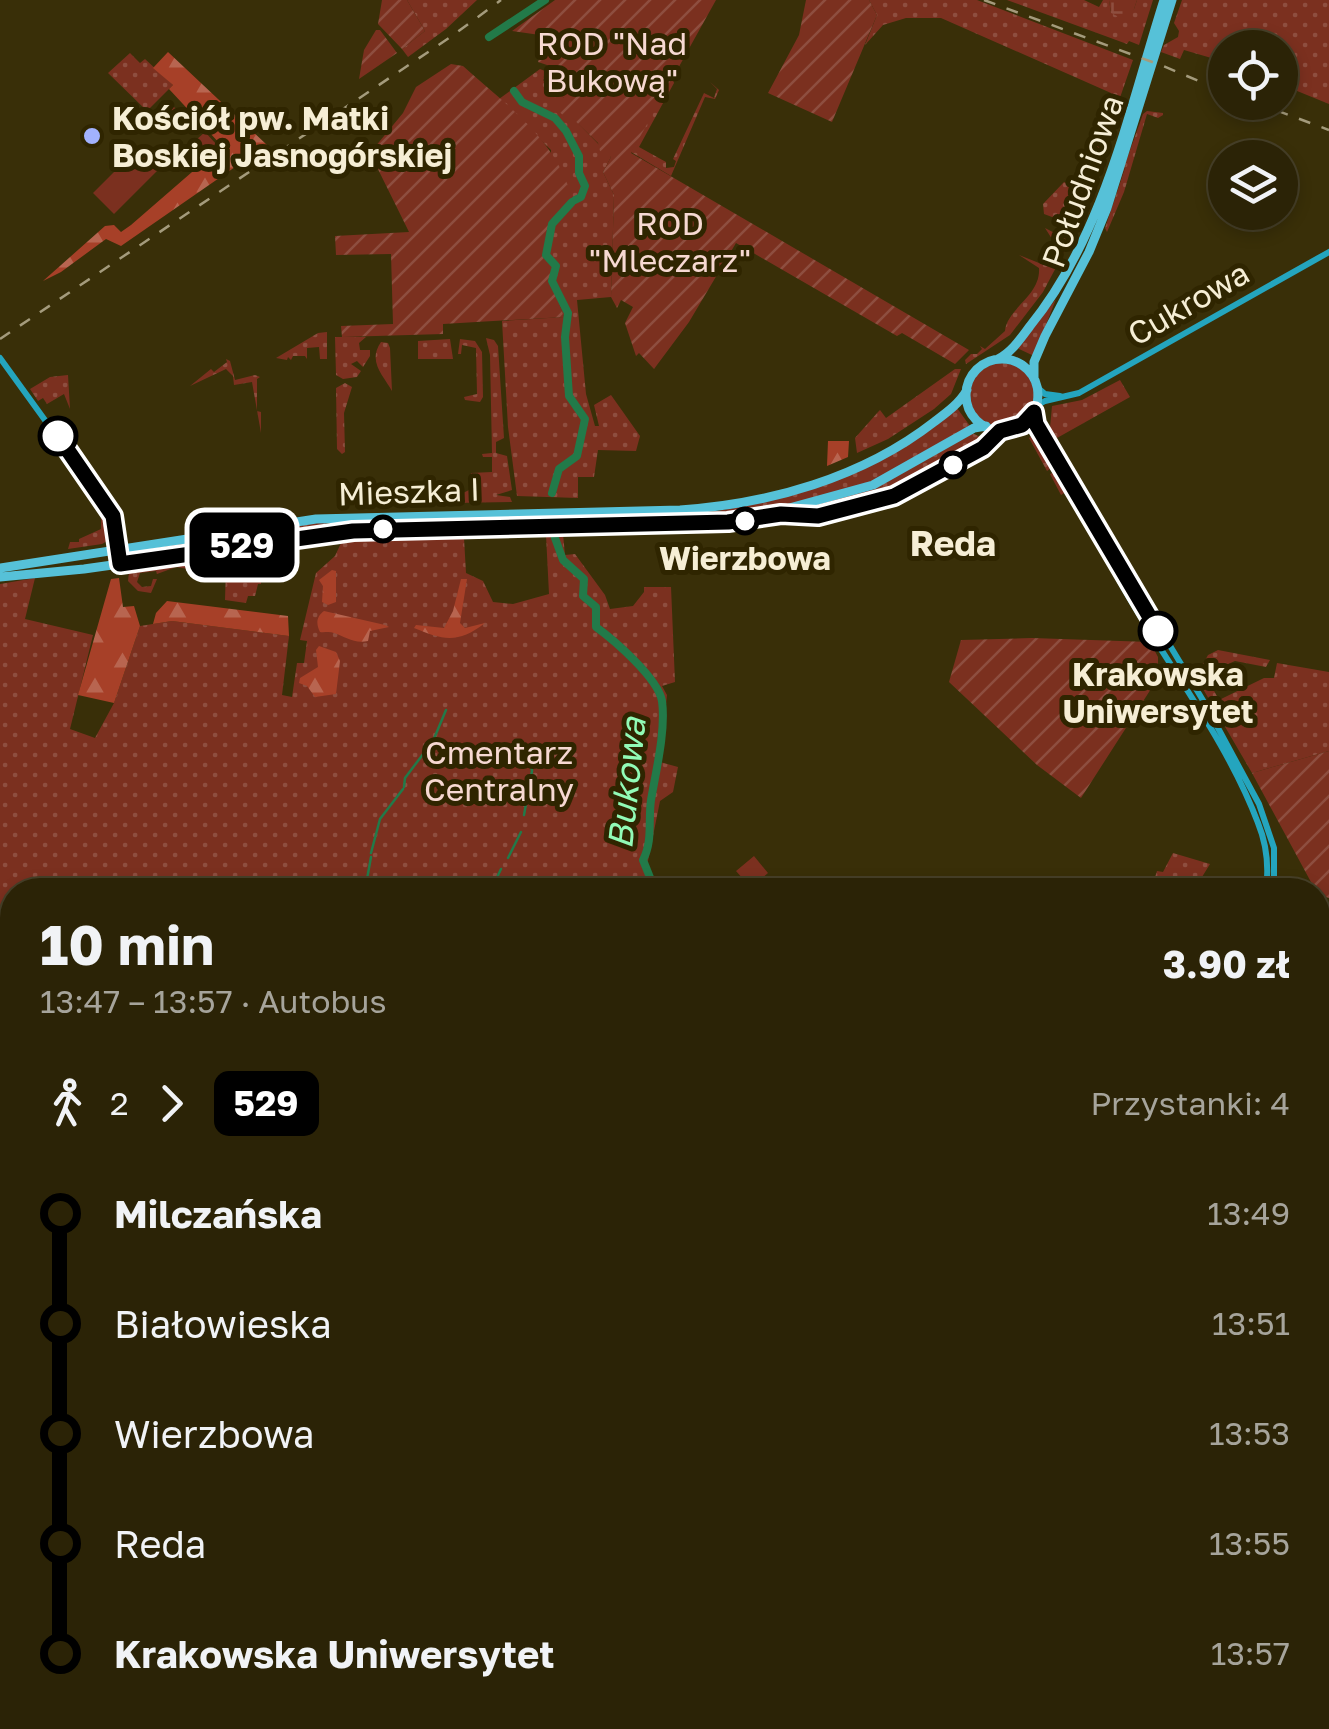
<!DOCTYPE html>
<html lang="pl">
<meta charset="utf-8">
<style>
body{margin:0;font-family:"Golos Text",sans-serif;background:#372f14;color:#f1f3f6;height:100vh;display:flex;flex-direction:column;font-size:38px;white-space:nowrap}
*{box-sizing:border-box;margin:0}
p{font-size:32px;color:#a6a49b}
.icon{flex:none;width:55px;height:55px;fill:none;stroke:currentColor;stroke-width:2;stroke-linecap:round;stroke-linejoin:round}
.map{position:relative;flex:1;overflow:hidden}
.details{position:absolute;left:0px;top:878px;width:1330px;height:852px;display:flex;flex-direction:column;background:#2b2306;border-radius:40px 40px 0 0;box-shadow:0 5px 15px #0003,0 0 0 2px #474028}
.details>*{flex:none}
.badge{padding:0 20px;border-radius:15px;font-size:35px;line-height:65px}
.fabs{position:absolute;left:1208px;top:30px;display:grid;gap:20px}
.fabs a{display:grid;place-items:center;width:90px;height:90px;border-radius:50%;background:#2b2306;box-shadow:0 5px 15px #0003,0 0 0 2px #474028;font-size:50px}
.map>.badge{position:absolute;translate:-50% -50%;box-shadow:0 0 0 5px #fff}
.legs{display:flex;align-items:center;gap:15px;height:110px;padding:0 40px;font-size:32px}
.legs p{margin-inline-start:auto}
.head{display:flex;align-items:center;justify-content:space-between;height:170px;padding:0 40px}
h1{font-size:55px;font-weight:700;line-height:75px}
ul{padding:0 40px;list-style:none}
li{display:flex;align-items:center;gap:35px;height:110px;font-size:38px}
li i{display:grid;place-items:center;width:15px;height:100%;margin:0 12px;background:currentColor}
li i::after{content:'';width:25px;height:25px;margin:-12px;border:8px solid;border-radius:50%;background:#2b2306}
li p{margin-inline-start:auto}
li:first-child i{background:linear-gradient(#0000 50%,currentColor 0)}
li:last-child i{background:linear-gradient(currentColor 50%,#0000 0)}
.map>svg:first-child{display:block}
.grass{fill:url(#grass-dots)}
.forest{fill:url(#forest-firs)}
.wetland{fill:url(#wetland-marsh)}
.garden{fill:url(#garden-furrows)}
.pitch{fill:#7b301f}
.water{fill:#227a49}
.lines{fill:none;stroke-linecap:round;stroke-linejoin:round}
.stream{stroke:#227a49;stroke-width:2.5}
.river{stroke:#227a49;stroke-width:8}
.secondary{stroke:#24a5be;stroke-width:6}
.primary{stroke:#56c1d8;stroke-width:9}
.tram{stroke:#a49b7c;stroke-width:2.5}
.rail{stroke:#a49b7c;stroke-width:2.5;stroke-dasharray:12 12;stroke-linecap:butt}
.line-1-casing{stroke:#fff;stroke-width:22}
.line-1{stroke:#000;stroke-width:15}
.poi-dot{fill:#a2b2fd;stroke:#2f2500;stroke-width:4}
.stop-1-dot{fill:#fff;stroke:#000;stroke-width:5}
.labels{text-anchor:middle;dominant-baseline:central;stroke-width:10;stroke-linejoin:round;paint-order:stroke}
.park-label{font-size:32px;fill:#f7d9d2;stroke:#2f2500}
.poi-label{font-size:32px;font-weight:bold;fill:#f6eed5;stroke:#2f2500;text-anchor:start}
.street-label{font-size:32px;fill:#f6eed5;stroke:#2f2500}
.stop-label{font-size:32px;font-weight:bold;fill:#f6eed5;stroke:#2f2500}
.neighbourhood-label{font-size:35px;font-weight:bold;fill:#f6eed5;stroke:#2f2500}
.water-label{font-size:35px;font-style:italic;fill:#91fbb6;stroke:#2f2500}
</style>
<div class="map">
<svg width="1329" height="1729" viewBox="0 0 1329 1729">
<defs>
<pattern id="grass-dots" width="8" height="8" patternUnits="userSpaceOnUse" patternTransform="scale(2.5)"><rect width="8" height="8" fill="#7b301f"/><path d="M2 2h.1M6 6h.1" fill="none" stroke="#8e4e3f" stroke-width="1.8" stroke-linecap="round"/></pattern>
<pattern id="forest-firs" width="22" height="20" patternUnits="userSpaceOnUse" patternTransform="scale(2.5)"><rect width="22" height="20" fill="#a74028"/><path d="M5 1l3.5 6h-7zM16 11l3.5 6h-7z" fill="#b86550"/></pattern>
<pattern id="wetland-marsh" width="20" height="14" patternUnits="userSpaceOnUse" patternTransform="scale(2.5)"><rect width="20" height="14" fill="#7b301f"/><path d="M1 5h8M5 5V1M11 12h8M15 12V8" fill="none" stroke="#8e4e3f"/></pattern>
<pattern id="garden-furrows" width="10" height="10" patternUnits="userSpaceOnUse" patternTransform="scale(2.5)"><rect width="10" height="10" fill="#7b301f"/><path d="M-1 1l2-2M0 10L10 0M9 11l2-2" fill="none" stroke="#8e4e3f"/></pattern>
</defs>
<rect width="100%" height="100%" fill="#392f08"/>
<path class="grass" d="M407 0H477L446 29 408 57 402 49 425 31Z
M869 0H977L1133 60 1077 222 1071 224 1044 214 1043 204 1064 182 1076 187 1111 93 941 18H906L883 25 865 45 877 15Z
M1007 0H1084L1099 7 1103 0H1109L1111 13 1134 9 1137 0H1153L1139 45 1129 41 1127 44Z
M1182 0H1329V104L1280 84V48H1225V62L1184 50 1180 59 1161 52 1164 45 1178 37 1179 31 1174 23Z
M130 53 140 63 145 59 173 85 147 111 108 73Z
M540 69 545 71 543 80 564 98 567 112 611 157 603 172 614 195 611 297 577 300 586 394 595 426H599L594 405 611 395 640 436 636 451 598 450 594 477H578V498L517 496 508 427 502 321 564 317 551 284 544 249V235L552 220 551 150 499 99Z
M672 76 674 83 639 147 666 162V168L674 167 676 161 673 159 704 93 714 98 717 89 710 82 719 90 715 99 705 97 671 176 631 152Z
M1147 111 1163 113V115L1158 118 1147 114 1124 192 1107 232 1105 228 1127 162 1103 225 1143 114Z
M1045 228 1070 241 1043 292 1010 335 966 364 965 360 971 354H977L982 349 980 346 985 349 1005 331C1007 308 1041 296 1039 268L1019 255 1044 265 1043 259 1048 257 1054 242Z
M1056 299 1034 356 1017 348Z
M327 332V359H320L319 347 307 348V359L305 356H293L291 360 288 357 287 360 276 358 318 333Z
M335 337H366L359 343 360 350H370V356L363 367 357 361 351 364 361 371 357 377 343 379 336 375Z
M486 338 494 340 498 346 504 438 496 442V453L507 456 512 490 496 495 510 497 512 502 339 505V488L343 484H347L352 496 459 495 469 490 471 473 492 472V457H483L482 454 492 453 490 355Z
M450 339 453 359H418V341Z
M460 339 475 341 482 352 483 397 480 402 465 400 464 397 477 394 476 348 462 345 461 354H458Z
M381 342 388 343 390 348 392 391C384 376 367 362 381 342Z
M226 359 230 361 235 380 255 375 260 377 257 379V411L261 412V433L252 382 234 385 233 376 226 369 190 386 211 369 214 372 227 362Z
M970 395a32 32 0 1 1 64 0a32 32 0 1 1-64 0Z
M955 369H961L951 394 934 409 888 439 857 453 855 438 878 412 880 410 886 418Z
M68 375 70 409 64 394 47 404 43 398 38 401 30 389 50 377Z
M1120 380 1130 397 1057 438 1050 428 1052 406 1082 400Z
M345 383 352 387 344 413 345 452 342 454 337 449 336 388Z
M957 408 970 426C939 444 907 469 874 482 846 492 729 530 707 516L712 512 770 501 832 481Z
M972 433 985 439 978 447 899 491 856 505 817 506 808 515 791 513 877 486Z
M1033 435 1067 490 1056 472 1060 486 1066 492 1061 495 1050 474 1056 471 1053 467 1047 471 1029 438Z
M89 489 106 514 112 538 102 544 68 549 70 542H79V539L101 529V512L86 492Z
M681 513V520L353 528V522Z
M323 522 326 524 322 529 149 556 134 558 130 554 204 539Z
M563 534 565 555 575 554 605 595 610 609 633 606 644 592V587H671L675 682 662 686 667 695 660 762 678 767 673 792 660 801 646 871 648 890H12V1273L0 1265V584L35 578 25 619 93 635 70 729 95 738 114 703 140 626 172 621 289 636 282 695 292 697 297 663H304L307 641 300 640 316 573 335 556 341 543 350 539 464 538 466 573 483 581 493 602 513 604 549 594 546 535Z
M322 539 326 540 265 548 327 542 264 550 275 553 190 566 188 569 176 567 157 574 156 571 140 573 137 582 142 587 151 586 153 579H157L151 593 138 591 128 581 129 572 137 567H131L134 564Z
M261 563V584H258L255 596H248L246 603 225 600 226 567Z
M1218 650 1270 660 1266 667 1235 661 1205 674 1219 700 1264 678H1274L1277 663 1329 672V751L1252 773 1196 677 1208 655Z
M1173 853 1210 864 1194 890H1151L1157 871 1163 872Z
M1323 947 1329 949V994L1318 990V960Z
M1318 1342 1329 1352V1377L1318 1400Z
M409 1718H506L504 1729H407Z"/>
<path class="forest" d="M168 52 267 145 121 246 106 239 61 272 43 281 105 226 114 225 121 232 131 225 222 146 169 89 173 85 153 68Z
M828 441H849L848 457 827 466Z
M332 570 336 571V602L328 605 322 602 323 586 319 580Z
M119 578 123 607 134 606 140 626 114 703 78 695 111 579Z
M461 579H467L460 623 465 628 485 623C458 644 443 640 414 628L416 625 444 628 453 611Z
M167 601 288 616 289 636 172 621 153 624 156 613Z
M324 611 385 625 389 627 370 631 368 641C354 644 346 637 334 633 329 631 324 633 320 632 316 624 316 617 324 611Z
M319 646 336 652 340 661 336 694 315 697 307 686 299 683 300 678 318 667 316 650Z"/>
<path class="wetland" d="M1109 0H1137L1134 9 1121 18 1111 13Z"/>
<path class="garden" d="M382 0H407L425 31 402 49 378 24Z
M555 0H716L631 153 969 350 955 364 902 333 897 336 736 243 689 322 654 369 639 353 636 356 625 323 633 307 621 300 617 308 611 297 614 195 603 172 611 157 600 151 598 143 567 113 564 116 556 109 564 98 543 79 547 65 538 62 547 36 512 31Z
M806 0H869L877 15 832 122 768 93 799 35Z
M376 30H380L397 53 359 79 364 50Z
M451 64 463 66C506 105 559 141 572 200 549 222 537 233 551 263 554 272 549 277 552 286 556 297 561 307 564 317L443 324V334L342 337 341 326 393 324 391 254 336 255 335 236 409 232 370 153 403 113 416 87Z
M1032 638 1150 642 1158 657V678L1081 798 1037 765 949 682 961 640Z
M1329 751V898L1318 895 1252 773Z"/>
<path class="pitch" d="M172 105 185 118 175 124 169 134 156 121 165 116Z
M205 132 217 145 191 169 179 155Z
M137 149 158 170 114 214 93 193Z
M754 856 768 873 751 888 736 871Z"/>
<path class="water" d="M443 1718H481L479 1729H442Z"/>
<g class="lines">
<path class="stream" d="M404 787 405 778 433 741 446 710
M524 815 532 771 530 756
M371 853 380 819 403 789
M508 858 521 832
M365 890 371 857
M491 890 501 869
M1318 1691 1329 1693"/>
<path class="river" d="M489 37 545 0
M514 91 522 102 555 118 566 131 579 156V173L585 186 581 197 575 200
M552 493 559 469 577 456 585 419 569 396 565 337 568 313 552 281 556 266 546 255 552 224 572 202
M555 538 563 560 584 579 583 596 596 607V627C614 640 658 678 662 701 666 730 656 771 651 800 648 821 653 841 643 860L651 880 648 890"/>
<path class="secondary" d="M0 358 110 510 122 538 126 562
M1038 388 1045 394 1060 396
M1036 406 1045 401 1079 393 1329 252
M1034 412 1036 424 1204 702 1259 804 1274 848V890
M1018 427 1029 428C1067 465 1096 538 1122 585 1166 664 1226 738 1258 823 1267 845 1269 867 1266 890
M116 526 120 564
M0 1372 12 1346
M767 1718 791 1724 881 1729
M1022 1718 1027 1729
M404 1729 405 1718"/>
<path class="primary" d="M998 359C1012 352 1021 338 1030 326 1104 235 1129 110 1164 0
M966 395a36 36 0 1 1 72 0a36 36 0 1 1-72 0Z
M1034 377V362L1045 336 1089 252 1107 208 1172 0
M0 568 316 519 680 510C769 504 862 478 934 422 946 413 959 404 967 390
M0 577 84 569 353 531 746 520 873 485 974 428 986 426
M0 1272 12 1280
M0 1287 12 1295
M588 1718 597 1729
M599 1718 608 1729"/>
<path class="tram" d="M0 1281 12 1289
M594 1718 603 1729
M783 1718 795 1722 801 1729"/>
<path class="rail" d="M984 0 1163 66 1225 92
M1254 102 1329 130
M0 339 452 36 501 0"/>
</g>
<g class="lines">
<defs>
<path id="line-1" d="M58 436 113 516 120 564 353 531 728 522 781 514 818 516 894 496 983 448 1000 431 1022 425 1034 412 1036 424 1158 631"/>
</defs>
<use href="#line-1" class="line-1-casing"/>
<use href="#line-1" class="line-1"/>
</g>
<circle class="poi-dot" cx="92" cy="136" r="10"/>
<g class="stop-1-dot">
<circle cx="58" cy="436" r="18"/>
<circle cx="953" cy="465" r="12"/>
<circle cx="745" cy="521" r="12"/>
<circle cx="383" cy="529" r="12"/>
<circle cx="1158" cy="631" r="18"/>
</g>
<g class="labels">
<g class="park-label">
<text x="612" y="43">ROD "Nad<tspan x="612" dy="37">Bukową"</tspan></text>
<text x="670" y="223">ROD<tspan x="670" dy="37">"Mleczarz"</tspan></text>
<text x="499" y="752">Cmentarz<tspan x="499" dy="37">Centralny</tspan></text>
</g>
<g class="poi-label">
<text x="112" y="118">Kościół pw. Matki<tspan x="112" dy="37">Boskiej Jasnogórskiej</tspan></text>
</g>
<g class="street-label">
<text transform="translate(1082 181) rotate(-70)">Południowa</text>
<text transform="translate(1188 303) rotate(-30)">Cukrowa</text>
<text transform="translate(409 491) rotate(-2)">Mieszka I</text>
</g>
<g class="stop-label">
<text x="745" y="558">Wierzbowa</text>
<text x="1158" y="674">Krakowska<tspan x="1158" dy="37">Uniwersytet</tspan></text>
</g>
<g class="neighbourhood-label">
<text x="953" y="543">Reda</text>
</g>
<g class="water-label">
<text transform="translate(626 783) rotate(-84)">Bukowa</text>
</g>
</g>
</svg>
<div class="fabs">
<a><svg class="icon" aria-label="locate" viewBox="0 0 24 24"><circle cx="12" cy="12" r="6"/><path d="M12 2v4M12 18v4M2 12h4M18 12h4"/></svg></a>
<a><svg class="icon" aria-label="layers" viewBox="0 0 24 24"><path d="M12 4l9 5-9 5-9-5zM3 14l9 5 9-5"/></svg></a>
</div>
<b class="badge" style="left:242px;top:545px;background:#000;color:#fff">529</b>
<section class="details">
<div class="head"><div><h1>10 min</h1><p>13:47 – 13:57 · Autobus</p></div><b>3.90 zł</b></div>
<div class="legs"><svg class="icon" aria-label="walk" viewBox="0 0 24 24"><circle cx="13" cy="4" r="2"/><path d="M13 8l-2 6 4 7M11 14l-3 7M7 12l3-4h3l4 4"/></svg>2<svg class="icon" aria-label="forward" viewBox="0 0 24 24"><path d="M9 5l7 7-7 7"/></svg><b class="badge" style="background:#000;color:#fff">529</b><p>Przystanki: 4</p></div>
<ul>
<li><i style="color:#000"></i><b>Milczańska</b><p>13:49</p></li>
<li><i style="color:#000"></i><span>Białowieska</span><p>13:51</p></li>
<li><i style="color:#000"></i><span>Wierzbowa</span><p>13:53</p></li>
<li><i style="color:#000"></i><span>Reda</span><p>13:55</p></li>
<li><i style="color:#000"></i><b>Krakowska Uniwersytet</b><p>13:57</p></li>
</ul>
</section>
</div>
